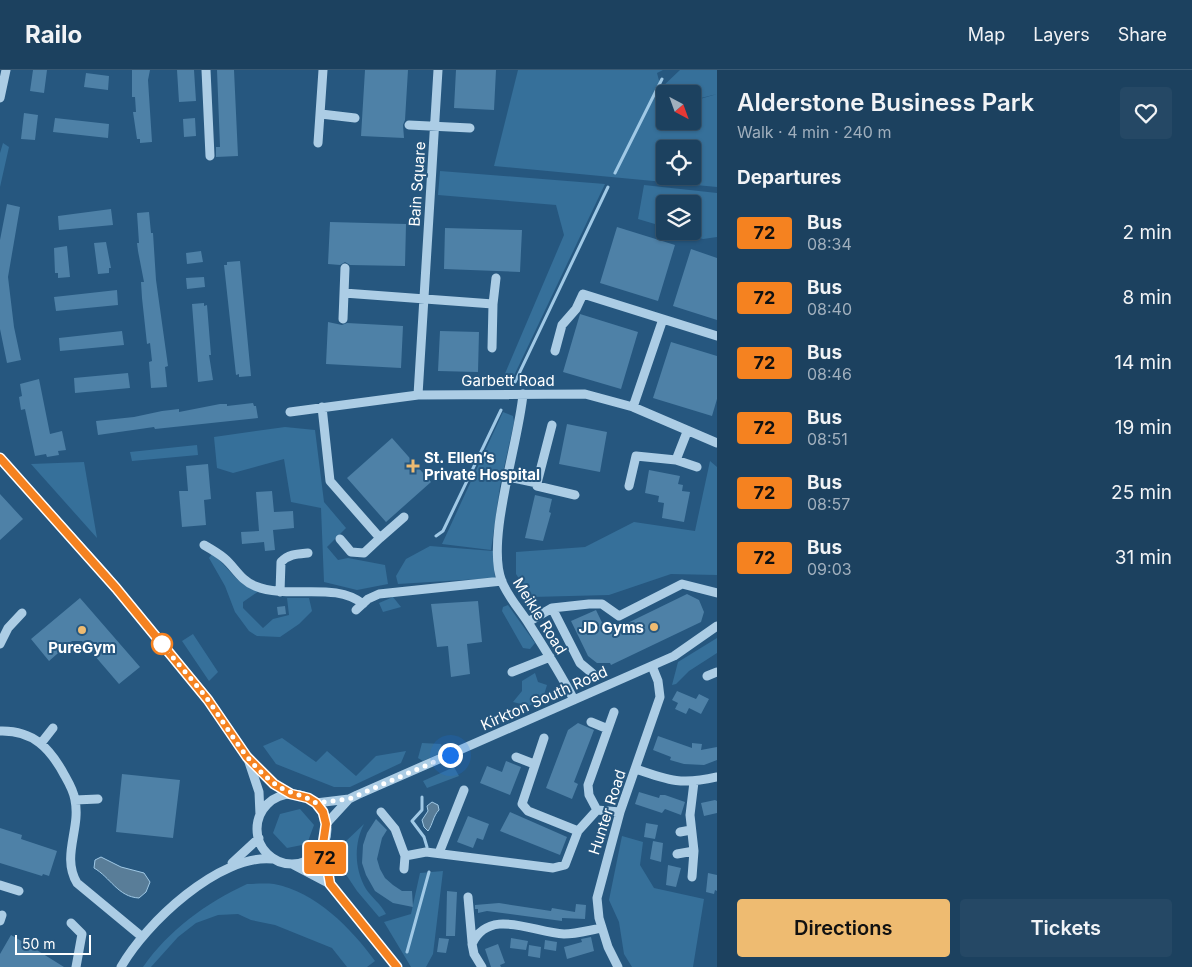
<!DOCTYPE html>
<meta charset="utf-8">
<style>
body{margin:0;font-family:Inter,sans-serif;background:#254865;color:#f1f3f6;height:100vh;display:flex;flex-direction:column;font-size:19px;white-space:nowrap}
*{box-sizing:border-box;margin:0}
p{font-size:16px;color:#a0afbd}
.icon{flex:none;width:28px;height:28px;fill:none;stroke:currentColor;stroke-width:2;stroke-linecap:round;stroke-linejoin:round}
.map{position:relative;flex:1;overflow:hidden}
.panel{display:flex;flex-direction:column;background:#1c415f;width:475px}
.panel>*{flex:none}
.badge{padding:0 10px;border-radius:4px;font-size:18px;line-height:32px}
.needle{width:32px;rotate:139deg}
.fabs{position:absolute;left:656px;top:15px;display:grid;gap:10px}
.fabs a{display:grid;place-items:center;width:45px;height:45px;border-radius:5px;background:#1c415f;box-shadow:0 1px 4px #0004,0 0 0 1px #3a5a74;font-size:25px}
.scale{position:absolute;left:15px;bottom:12px;width:76px;box-sizing:border-box;padding-left:5px;border:2px solid #fff;border-top:0;font-size:14px;line-height:18px;white-space:nowrap;color:#fff;-webkit-text-stroke:4px #26577f;paint-order:stroke}
.you{position:absolute;width:25px;height:25px;margin:-12px;border:4px solid #fff;border-radius:50%;background:#1a73e8;box-shadow:0 0 0 8px #1a73e833}
.map>.badge{position:absolute;translate:-50% -50%;box-shadow:0 0 0 2px #fff}
h2{padding:0 20px;font-size:19px;line-height:45px}
.round{display:grid;place-items:center;flex:none;width:52px;height:52px;border-radius:5px;background:#254865}
.headline{display:flex;align-items:center;justify-content:space-between;height:85px;padding:0 20px}
h1{font-size:24px;font-weight:600;line-height:38px}
.action{display:flex;gap:10px;margin-top:auto;padding:10px 20px}
.action a{flex:1;height:58px;border-radius:5px;background:#eebb71;color:#111;font-size:20px;font-weight:600;line-height:58px;text-align:center}
.action a+a{background:#254865;color:#f1f3f6}
ul{padding:0;list-style:none}
li{display:flex;align-items:center;gap:15px;height:65px;padding:0 20px}
li div{flex:1}
li b{display:block;font-size:19px}
li em{font-style:normal}
li .badge{min-width:55px;font-weight:700;text-align:center}
header{display:flex;align-items:center;gap:30px;box-sizing:border-box;height:70px;padding:0 25px;background:#1c415f;border-bottom:1px solid #3a5a74}
header strong{font-size:24px}
nav{display:flex;gap:28px;margin-inline-start:auto;font-size:18px}
main{display:flex;flex:1;min-height:0}
.map>svg:first-child{display:block}
.green{fill:#36709a;fill-rule:evenodd}
.water{fill:#597d98;stroke:#a0c9e6}
.lines{fill:none;stroke-linecap:round;stroke-linejoin:round}
.stream{stroke:#a0c9e6;stroke-width:3}
.building{fill:#4e81a7}
.minor{stroke:#accde5;stroke-width:9}
.line-casing{stroke:#fff;stroke-width:11}
.line{stroke:#f58220;stroke-width:8}
.walk{stroke:#fff;stroke-width:5;stroke-dasharray:0 9}
.poi-dot{fill:#eebb71;stroke:#26577f;stroke-width:2}
.stop-dot{fill:#fff;stroke:#f58220;stroke-width:2.5}
.labels{text-anchor:middle;dominant-baseline:central;stroke-width:4;stroke-linejoin:round;paint-order:stroke}
.street-label{font-size:15px;fill:#fff;stroke:#26577f}
.poi-label{font-size:15px;font-weight:bold;fill:#fff;stroke:#26577f;text-anchor:start}
</style>
<header>
<strong>Railo</strong>
<nav><a>Map</a><a>Layers</a><a>Share</a></nav>
</header>
<main>
<div class="map">
<svg width="717" height="897" viewBox="0 0 717 897">
<rect width="100%" height="100%" fill="#26577f"/>
<path class="green" d="M518 0H663L657 3 661 18 680 0H717V24L693 30 692 24H665V51H692L693 31 717 24V117L494 96ZM665 79H692V106H665Z
M3 73 9 77 0 117V83Z
M440 101 605 114 511 312 501 313 564 165 556 135 438 125Z
M644 115 717 123V167L703 169 678 161H692V134H665V157L638 149Z
M503 342 513 346 514 352 500 416 491 480 442 474Z
M285 357 315 360 324 432 346 458 327 477 338 490 348 488 385 495 388 514 357 520 324 512 321 438 291 432 284 389 233 403 217 398 214 367Z
M197 375 198 385 132 391 130 382Z
M710 391 717 397V505L671 504 609 525 531 527 516 504V482L585 477 634 452 695 461Z
M84 392 97 468 31 394Z
M430 476 493 481 495 508 398 514 396 506 406 489Z
M212 484C229 496 237 517 259 521L243 532V538L263 558 273 549 289 545 287 528H309L312 541 299 554 280 567 257 566 249 561 235 542 225 516 209 488Z
M393 527 401 537 383 542 379 533Z
M508 535 535 573 530 579 523 578 502 541 503 537Z
M193 564 218 602 209 611 182 571Z
M717 568V583L689 601 676 614 672 615 678 592Z
M535 603 538 612 547 615 543 628 529 636 513 632 522 621V611Z
M282 668 316 692 327 681 356 706 376 686 406 681 401 693 350 717H334L276 694 263 676Z
M422 673 441 674 443 682 423 691 418 688Z
M454 697 459 706 427 718 423 711Z
M300 739 314 755 307 774 287 778 273 763 280 744Z
M364 754C354 773 354 799 366 819 372 828 381 834 386 844L379 847 357 821 343 800 344 773Z
M622 766 643 772 640 795 654 818 704 829 693 897H632L624 884 619 852 609 830Z
M443 801 433 884 426 897H411L384 852 411 844 420 803Z
M247 814C255 814 265 813 274 814 316 822 351 858 375 891L367 897H347L332 878 275 855 251 850 238 844 218 845 196 853 178 867 151 897H143C169 860 206 833 247 814Z"/>
<path class="water" d="M432 732 438 735 439 740C433 746 433 754 428 761L424 757 422 750 428 741 427 736Z
M101 787 121 797 144 803 150 812 146 822 139 828C118 827 110 807 94 798L95 790Z"/>
<g class="lines">
<path class="stream" d="M615 103 662 9
M515 312 608 117
M436 466 443 461 501 340
M422 727V740L412 751 424 767 427 777
M407 882 429 802"/>
</g>
<path class="building" d="M33 0H47L44 23 30 21Z
M132 0H150L148 10 152 72 140 73V69H137L133 42H136L135 27H132Z
M177 0H194L196 31 179 32Z
M217 0H234L238 86 216 87V77H220Z
M365 0H408L405 50 403 55 404 68 361 66Z
M456 0H496L494 40 454 38Z
M86 3 109 6 108 20 84 17Z
M24 43 38 45 35 70 21 69Z
M55 48 109 54 108 68 53 62Z
M195 48 196 66 184 67 183 49Z
M7 134 20 137 8 207 14 257 21 290 7 293 0 259V170Z
M111 139 113 155 59 160 58 146Z
M149 142 151 163H153L156 210 168 296 165 297 167 317 151 318 149 292 152 291 150 273 147 274 142 228 141 212H144L138 181 137 173H139L137 143Z
M330 152 406 154 405 196 350 195 345 192 340 195 328 194Z
M617 157 675 175 658 231 600 213Z
M445 158 522 160 520 202 444 199Z
M106 172 111 198H109V203L98 204 94 173Z
M67 176 70 207 58 208V203H55L54 178Z
M691 179 717 188V250L673 236Z
M201 181 203 192 187 194 186 183Z
M240 191 251 306 239 307V304L236 305 224 195H227V192Z
M204 207 205 217 187 219 186 208Z
M117 220 118 235 56 241 54 227Z
M204 233V236L207 235 211 285H209L213 310 198 312 192 234Z
M580 244 638 262 621 319 563 302Z
M328 252 342 255 347 253 403 256 401 298 326 294Z
M122 261 124 275 60 281 59 268Z
M440 261 479 262 478 302 438 301Z
M671 272 717 286V329L712 346 653 328Z
M128 303 130 318 75 323 74 308Z
M39 309 50 364 62 361 66 380 58 381 59 385 47 387 46 384 35 386 25 339 21 340 19 327 22 326 20 314Z
M253 333 254 336H256L258 348 155 359 154 357 98 365 96 351 134 347 162 341 179 339V342L220 334H227V336Z
M567 354 607 362 600 402 559 394Z
M392 368 431 412 386 452 347 408Z
M208 394 211 429 204 430 206 455 182 457 179 421H188L186 396Z
M649 400 680 406 678 414 683 415 682 421 690 422 684 452 662 448 664 433 658 432 659 426 645 423Z
M272 421 274 442 293 441 294 458 273 460 275 480 265 481 264 472 242 474 241 462 259 461 256 422Z
M0 424 23 449 0 470Z
M535 425 552 429 549 442 551 443 543 471 525 468Z
M687 524 699 530 704 542 701 552 611 595 610 593H597L588 586 571 551 596 540 607 563Z
M80 528 140 597 119 614 82 571H72L49 591 31 569Z
M478 531 482 572 467 574 470 604 451 607 448 576 437 577 431 534Z
M285 536 286 544 278 545 277 537Z
M677 621 696 629 699 624 709 629 701 644 689 638 686 644 675 639 678 633 672 630Z
M578 653 594 660 574 712 578 714 572 729 546 718 568 660Z
M658 666 692 678V673L702 674 701 680 717 677V690L704 695 684 694 670 690 671 687 653 680Z
M506 691 521 697 510 725 480 713 487 696 502 702Z
M122 704 180 710 173 768 116 762Z
M639 722 659 728 660 725H665L685 732 681 745 665 739 662 743 635 734Z
M715 730 717 731V743L704 746 701 733Z
M510 742 567 767 560 785 500 761Z
M468 746 489 754 483 770 477 768 473 778 457 772Z
M376 749 387 760 382 768 377 789 380 799 385 808 393 815 402 821H412L413 837 393 833 375 821 366 805 362 793 363 775 367 763Z
M646 753 658 755 655 769 644 767Z
M0 758 22 765 21 769 57 781 49 806 43 804 42 806 0 793Z
M653 771 663 773 661 792 650 789Z
M668 795 681 798 676 817 666 815Z
M708 803 717 805V821L715 820 714 824 706 822Z
M447 821 457 822 455 866H446Z
M499 833 551 841 552 838 575 842 576 834 586 835 585 849 562 848V851L487 841 478 843V839H475V835Z
M11 865 32 877 64 897H0V884Z
M591 867 594 881 567 889 564 877 582 872 581 869Z
M439 868 449 869 446 883 437 882Z
M511 868 528 871 526 880 510 878Z
M545 870 557 872 556 881 544 879Z
M498 874 505 893 500 895 501 897H491L485 879Z
M529 875 541 877 540 888 528 886Z"/>
<g class="lines">
<path class="minor" d="M206 0 210 86
M0 28 6 0
M321 44 355 48
M409 55 470 58
M318 73 323 0
M344 223 493 234
M343 249 345 198
M492 278 493 234 496 208
M555 281 562 255 576 239 583 224 717 266
M523 324C519 372 485 471 502 512 509 528 520 540 529 554 545 579 561 604 574 630
M418 325 438 0
M322 337 330 411 380 468 404 447
M633 337 663 249
M290 342 418 325 585 324 633 337 717 373
M0 388 105 504 208 629 247 687 274 714 291 724
M676 390 697 397
M508 407 537 413 552 355
M537 413V416L575 425
M629 416 636 386 676 390 687 362
M340 469 351 482 364 483 380 468
M204 475C211 479 218 483 224 488 235 497 240 510 255 516 289 530 335 511 363 534
M280 522 281 492C289 484 297 484 308 483
M552 538 580 593 592 603
M356 540 368 529 379 524 502 511
M528 552 552 538 589 534H602L619 546 682 514 717 523
M0 574 8 558 22 543
M512 602 550 587
M707 606 717 602
M591 652 608 659
M0 661C33 660 50 678 65 706 69 713 74 722 75 730 81 759 61 786 77 813L141 866
M544 668 522 734 528 741 578 761
M42 672 53 658
M516 687 534 694
M248 689 259 722 260 745
M636 699C670 711 682 715 717 707
M257 759a35 35 0 1 1 70 0a35 35 0 1 1-70 0Z
M75 730 98 729
M316 733 349 729
M597 740 589 725 588 715 614 642
M381 742 395 759 405 786 426 782 553 798 565 795 578 761 597 740 620 742
M326 754 349 729 357 725 674 586 717 556
M680 762 691 760
M323 773 325 794 330 814
M439 783 464 720
M677 784 694 781
M232 793 259 768
M292 794 330 814 397 897
M404 799 405 786
M692 807 694 781 690 745 694 712
M0 815 19 821
M468 827 472 872
M0 851 2 845
M71 853 82 864 76 897
M121 897C145 854 220 783 273 789
M482 897 474 884 472 874C489 837 532 862 564 864 576 864 590 860 602 858
M618 897 608 877 599 848 597 828 620 742 660 627 658 611 652 596"/>
</g>
<g class="lines">
<defs>
<path id="line" d="M0 388 116 518 208 630 247 687 274 714 291 724 308 728 316 733 323 742 326 754 323 774 330 814 397 897"/>
</defs>
<use href="#line" class="line-casing"/>
<use href="#line" class="line"/>
<path class="walk" d="M162 574C176 592 194 611 208 630 229 659 245 692 275 714 288 724 303 724 316 733L349 729 450 685"/>
</g>
<g class="poi-dot">
<path d="M410.5 388.5h5v5h5v5h-5v5h-5v-5h-5v-5h5z"/>
<circle cx="654" cy="557" r="5"/>
<circle cx="82" cy="560" r="5"/>
</g>
<circle class="stop-dot" cx="162" cy="574" r="10"/>
<g class="labels">
<g class="street-label">
<text transform="translate(417 114) rotate(-86)">Bain Square</text>
<text x="508" y="310">Garbett Road</text>
<text transform="translate(540 546) rotate(58)">Meikle Road</text>
<text transform="translate(544 628) rotate(-24)">Kirkton South Road</text>
<text transform="translate(607 742) rotate(-72)">Hunter Road</text>
</g>
<g class="poi-label">
<text x="424" y="387">St. Ellen’s<tspan x="424" dy="17">Private Hospital</tspan></text>
<text x="644" y="557" text-anchor="end">JD Gyms</text>
<text x="82" y="577" text-anchor="middle">PureGym</text>
</g>
</g>
</svg>
<div class="fabs">
<a><svg class="needle" viewBox="-14 -14 28 28"><path d="M0-13l5 13h-10z" fill="#e53935"/><path d="M0 13l5-13h-10z" fill="#a0afbd"/></svg></a>
<a><svg class="icon" aria-label="locate" viewBox="0 0 24 24"><circle cx="12" cy="12" r="6"/><path d="M12 2v4M12 18v4M2 12h4M18 12h4"/></svg></a>
<a><svg class="icon" aria-label="layers" viewBox="0 0 24 24"><path d="M12 4l9 5-9 5-9-5zM3 14l9 5 9-5"/></svg></a>
</div>
<div class="scale">50 m</div>
<div class="you" style="left:450px;top:685px"></div>
<b class="badge" style="left:325px;top:788px;background:#f58220;color:#111">72</b>
</div>
<section class="panel">
<div class="headline"><div><h1>Alderstone Business Park</h1><p>Walk · 4 min · 240 m</p></div><a class="round"><svg class="icon" aria-label="heart" viewBox="0 0 24 24"><path d="M12 20l-8-8c-3-5 5-10 8-4 3-6 11-1 8 4z"/></svg></a></div>
<h2>Departures</h2>
<ul>
<li><span class="badge" style="background:#f58220;color:#111">72</span><div><b>Bus</b><p>08:34</p></div><em>2 min</em></li>
<li><span class="badge" style="background:#f58220;color:#111">72</span><div><b>Bus</b><p>08:40</p></div><em>8 min</em></li>
<li><span class="badge" style="background:#f58220;color:#111">72</span><div><b>Bus</b><p>08:46</p></div><em>14 min</em></li>
<li><span class="badge" style="background:#f58220;color:#111">72</span><div><b>Bus</b><p>08:51</p></div><em>19 min</em></li>
<li><span class="badge" style="background:#f58220;color:#111">72</span><div><b>Bus</b><p>08:57</p></div><em>25 min</em></li>
<li><span class="badge" style="background:#f58220;color:#111">72</span><div><b>Bus</b><p>09:03</p></div><em>31 min</em></li>
</ul>
<div class="action"><a>Directions</a><a>Tickets</a></div>
</section>
</main>
